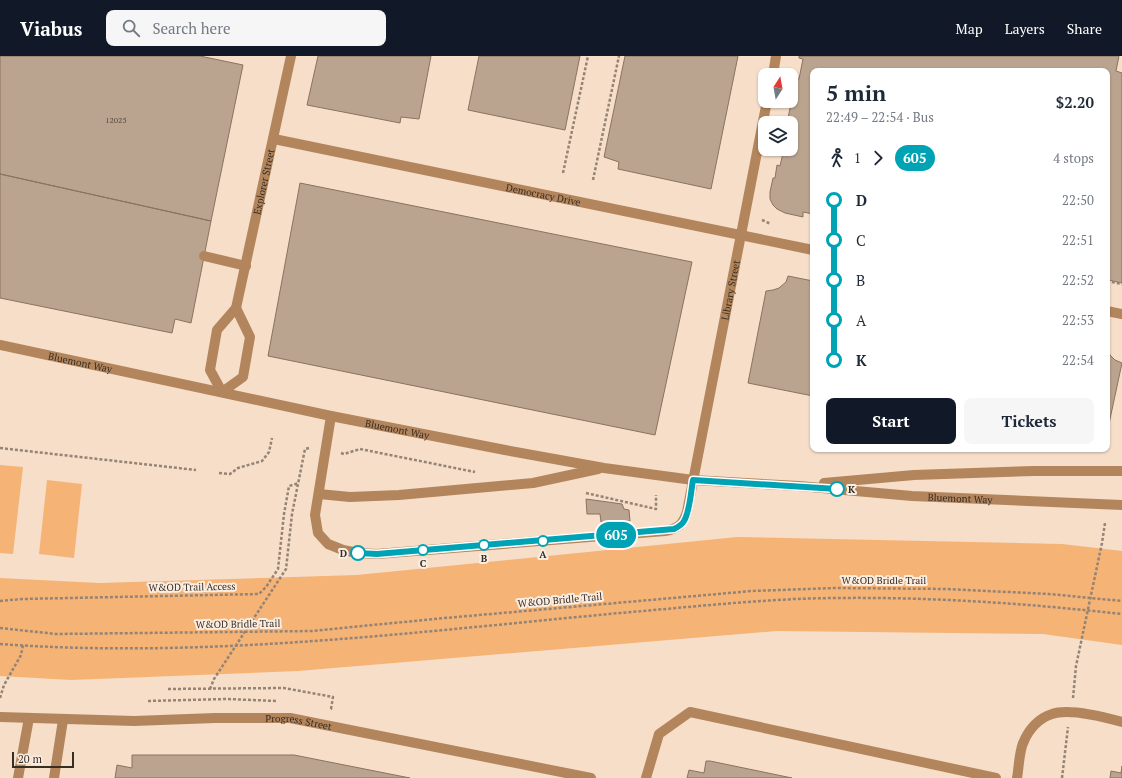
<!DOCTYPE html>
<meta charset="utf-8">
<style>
body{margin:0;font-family:"PT Serif",serif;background:#f6f6f7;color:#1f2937;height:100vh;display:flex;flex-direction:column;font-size:15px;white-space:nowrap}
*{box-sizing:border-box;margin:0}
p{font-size:13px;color:#747a83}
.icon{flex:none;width:22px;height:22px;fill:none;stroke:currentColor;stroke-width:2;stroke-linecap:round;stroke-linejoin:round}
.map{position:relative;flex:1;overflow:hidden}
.panel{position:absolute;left:810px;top:12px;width:300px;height:384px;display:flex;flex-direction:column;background:#fff;border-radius:8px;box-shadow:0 1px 3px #0004}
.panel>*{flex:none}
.badge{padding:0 8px;border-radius:13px;font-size:14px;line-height:26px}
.needle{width:26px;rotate:11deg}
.controls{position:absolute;left:758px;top:12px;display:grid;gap:8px}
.controls a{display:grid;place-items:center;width:40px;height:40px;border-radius:8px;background:#fff;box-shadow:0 1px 3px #0004;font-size:20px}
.scale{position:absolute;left:12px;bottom:10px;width:62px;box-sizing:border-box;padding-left:4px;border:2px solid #362d25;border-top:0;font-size:11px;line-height:14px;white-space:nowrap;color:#362d25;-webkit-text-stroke:3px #fcede1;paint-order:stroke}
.map>.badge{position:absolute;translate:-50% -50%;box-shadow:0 0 0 2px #fff}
.legs{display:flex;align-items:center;gap:6px;height:44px;padding:0 16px;font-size:13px}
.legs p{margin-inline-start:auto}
.overview{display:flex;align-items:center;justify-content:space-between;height:68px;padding:0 16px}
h1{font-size:22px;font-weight:600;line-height:30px}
.cta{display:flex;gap:8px;margin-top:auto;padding:8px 16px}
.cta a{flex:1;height:46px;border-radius:8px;background:#111827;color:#fff;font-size:16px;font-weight:600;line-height:46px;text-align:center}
.cta a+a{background:#f6f6f7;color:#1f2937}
ul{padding:0 16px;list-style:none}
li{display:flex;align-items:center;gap:14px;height:40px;font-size:15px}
li i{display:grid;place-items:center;width:6px;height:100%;margin:0 5px;background:currentColor}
li i::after{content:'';width:10px;height:10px;margin:-5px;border:3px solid;border-radius:50%;background:#fff}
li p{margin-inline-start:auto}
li:first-child i{background:linear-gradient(#0000 50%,currentColor 0)}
li:last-child i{background:linear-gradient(currentColor 50%,#0000 0)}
header{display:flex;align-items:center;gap:24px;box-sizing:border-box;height:56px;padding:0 20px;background:#111827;color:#fff}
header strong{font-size:19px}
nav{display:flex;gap:22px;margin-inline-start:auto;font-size:14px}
.search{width:280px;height:36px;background:#f6f6f7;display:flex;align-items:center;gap:10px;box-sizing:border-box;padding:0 14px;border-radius:8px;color:#747a83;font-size:15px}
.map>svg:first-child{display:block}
.green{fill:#f5b376}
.building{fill:#baa38f;stroke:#897361}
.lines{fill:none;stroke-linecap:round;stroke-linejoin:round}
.path{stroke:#948475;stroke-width:2.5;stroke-dasharray:3 2;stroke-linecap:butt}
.minor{stroke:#b3855c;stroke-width:10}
.line-1-casing{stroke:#fff;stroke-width:9}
.line-1{stroke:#00a3b4;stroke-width:6}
.stop-1-dot{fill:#fff;stroke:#00a3b4;stroke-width:2}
.labels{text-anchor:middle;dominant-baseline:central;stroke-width:4;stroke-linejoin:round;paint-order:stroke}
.number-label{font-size:8px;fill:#574a40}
.street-label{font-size:10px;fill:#362d25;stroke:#fcede1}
.stop-label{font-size:10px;font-weight:bold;fill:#362d25;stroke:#fcede1}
</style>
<header>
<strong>Viabus</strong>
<div class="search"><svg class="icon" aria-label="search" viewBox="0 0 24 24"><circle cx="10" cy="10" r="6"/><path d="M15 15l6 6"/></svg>Search here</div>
<nav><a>Map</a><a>Layers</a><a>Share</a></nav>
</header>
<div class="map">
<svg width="1122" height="722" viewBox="0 0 1122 722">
<rect width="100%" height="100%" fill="#f6dec9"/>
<path class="green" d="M0 409 23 411 13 498 0 497Z
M47 424 82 428 74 502 39 498Z
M737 481 1062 488 1122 495V589L1043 578 777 575 298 615 71 624 0 620V522L99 527 357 519Z"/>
<path class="building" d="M0 0H200L243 9 211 165 0 118Z
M318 0H431L419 63 401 61 400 67 307 49Z
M479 0H580L565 74 468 54Z
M625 0H738L711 133 618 113 619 106 604 101Z
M799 0H1119L1116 15 1122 17V227L1108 224V221H1107V15H813V158L803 156V161L785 157 777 153 773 149 770 143V136L773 122H775L777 109 780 110 784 93H791V67H787L796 23H799L803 3 799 2Z
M0 118 211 165 191 267 175 263 172 277 0 242Z
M300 127 692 206 655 379 268 300Z
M788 220 813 225V340L748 327 766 235 773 234 779 232 786 226Z
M1107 292 1110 299 1115 304 1122 307 1107 377Z
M586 443 622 448 624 453 629 454 630 465 601 466 600 458H587Z
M132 699H294L410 722H115L117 709 132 712Z
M706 705H710L792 722H687L689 714 704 717Z
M1122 710V722H1110L1111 715 1121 717Z"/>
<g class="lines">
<path class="path" d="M563 117 588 0
M593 124 619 0
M762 164 771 168
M1107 225 1122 228
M0 392 196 414
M341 397 344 398 360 393 475 416
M219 417 230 418 238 412 262 405 269 396 272 382
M586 437 656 453V439
M0 545 22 543 259 538 266 531 278 513 284 458 289 430 299 427
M0 572 56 578 312 575 434 563 752 535 835 532 947 533 1049 538 1122 545
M0 588C207 603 414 576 620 557 678 552 736 546 795 543 904 539 1014 546 1122 558
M168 633 284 632 333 641 331 653H330
M210 633 214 623 286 513 292 458 305 393 309 392
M0 642 4 629 21 599 23 589
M1073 642 1076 610 1102 487 1105 467
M148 645 227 643 277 645
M1062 722 1068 671"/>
<g class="minor">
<path d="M773 19 776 0"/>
<path id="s1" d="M274 83 813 194"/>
<path d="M204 200 246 210"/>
<path d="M1107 255 1122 258"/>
<path id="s2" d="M0 289 331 360 505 394 604 412 693 424 799 430 912 440 1122 449"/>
<path id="s3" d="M222 336 210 314 217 274 236 252 291 0"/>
<path d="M222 336 243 321 250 281 236 252"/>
<path id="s4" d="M331 360 315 459 318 477 328 488 343 494 358 497 377 498 665 475C678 473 683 468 687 456L767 45"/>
<path d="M824 427 914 419 1034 415H1122"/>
<path d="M319 438 350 441 399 439 533 427 598 413"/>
<path id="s5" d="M0 661 134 665 215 662H290L591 722"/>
<path d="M18 722 29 662"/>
<path d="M54 722 63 664"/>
<path d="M646 722 659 678 690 656 996 722"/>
<path d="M1017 722C1019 712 1019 694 1024 685 1029 673 1039 662 1052 658 1069 652 1104 661 1122 666"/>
</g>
</g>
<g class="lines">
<defs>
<path id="line-1" d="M358 497 377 498 674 473C678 471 682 469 684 465 690 455 691 435 693 424L837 433"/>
</defs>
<use href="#line-1" class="line-1-casing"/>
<use href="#line-1" class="line-1"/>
</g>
<g class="stop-1-dot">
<circle cx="837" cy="433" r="7"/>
<circle cx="543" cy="485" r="5"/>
<circle cx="484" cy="489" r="5"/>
<circle cx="423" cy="494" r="5"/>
<circle cx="358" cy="497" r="7"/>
</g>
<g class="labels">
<g class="number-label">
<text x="116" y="64">12025</text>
</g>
<g class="street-label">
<text stroke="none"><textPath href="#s3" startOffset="224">Explorer Street</textPath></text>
<text stroke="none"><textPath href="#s1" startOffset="275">Democracy Drive</textPath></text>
<text stroke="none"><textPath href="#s4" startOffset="730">Library Street</textPath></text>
<text stroke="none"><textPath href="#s2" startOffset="82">Bluemont Way</textPath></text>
<text stroke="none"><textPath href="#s2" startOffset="406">Bluemont Way</textPath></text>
<text stroke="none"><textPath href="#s2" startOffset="974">Bluemont Way</textPath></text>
<text x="884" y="524">W&amp;OD Bridle Trail</text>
<text transform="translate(192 531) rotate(-1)">W&amp;OD Trail Access</text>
<text transform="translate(560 544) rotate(-5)">W&amp;OD Bridle Trail</text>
<text transform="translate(238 568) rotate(-1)">W&amp;OD Bridle Trail</text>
<text stroke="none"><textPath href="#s5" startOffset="299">Progress Street</textPath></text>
</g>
<g class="stop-label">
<text x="848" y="433" text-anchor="start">K</text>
<text x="347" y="497" text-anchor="end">D</text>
<text x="543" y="498">A</text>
<text x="484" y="502">B</text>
<text x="423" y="507">C</text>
</g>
</g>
</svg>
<div class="controls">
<a><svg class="needle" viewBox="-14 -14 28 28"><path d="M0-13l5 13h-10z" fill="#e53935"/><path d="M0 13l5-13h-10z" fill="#747a83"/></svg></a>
<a><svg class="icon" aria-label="layers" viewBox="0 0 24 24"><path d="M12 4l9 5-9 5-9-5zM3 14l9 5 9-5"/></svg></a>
</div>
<div class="scale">20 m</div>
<b class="badge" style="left:616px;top:479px;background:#00a3b4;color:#fff">605</b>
<section class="panel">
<div class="overview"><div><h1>5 min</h1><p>22:49 – 22:54 · Bus</p></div><b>$2.20</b></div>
<div class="legs"><svg class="icon" aria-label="walk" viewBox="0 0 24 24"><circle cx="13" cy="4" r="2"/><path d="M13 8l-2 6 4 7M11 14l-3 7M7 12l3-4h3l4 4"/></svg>1<svg class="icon" aria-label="forward" viewBox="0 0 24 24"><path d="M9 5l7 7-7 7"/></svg><b class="badge" style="background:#00a3b4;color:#fff">605</b><p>4 stops</p></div>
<ul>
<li><i style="color:#00a3b4"></i><b>D</b><p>22:50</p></li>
<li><i style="color:#00a3b4"></i><span>C</span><p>22:51</p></li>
<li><i style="color:#00a3b4"></i><span>B</span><p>22:52</p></li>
<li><i style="color:#00a3b4"></i><span>A</span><p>22:53</p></li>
<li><i style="color:#00a3b4"></i><b>K</b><p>22:54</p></li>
</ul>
<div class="cta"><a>Start</a><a>Tickets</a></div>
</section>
</div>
